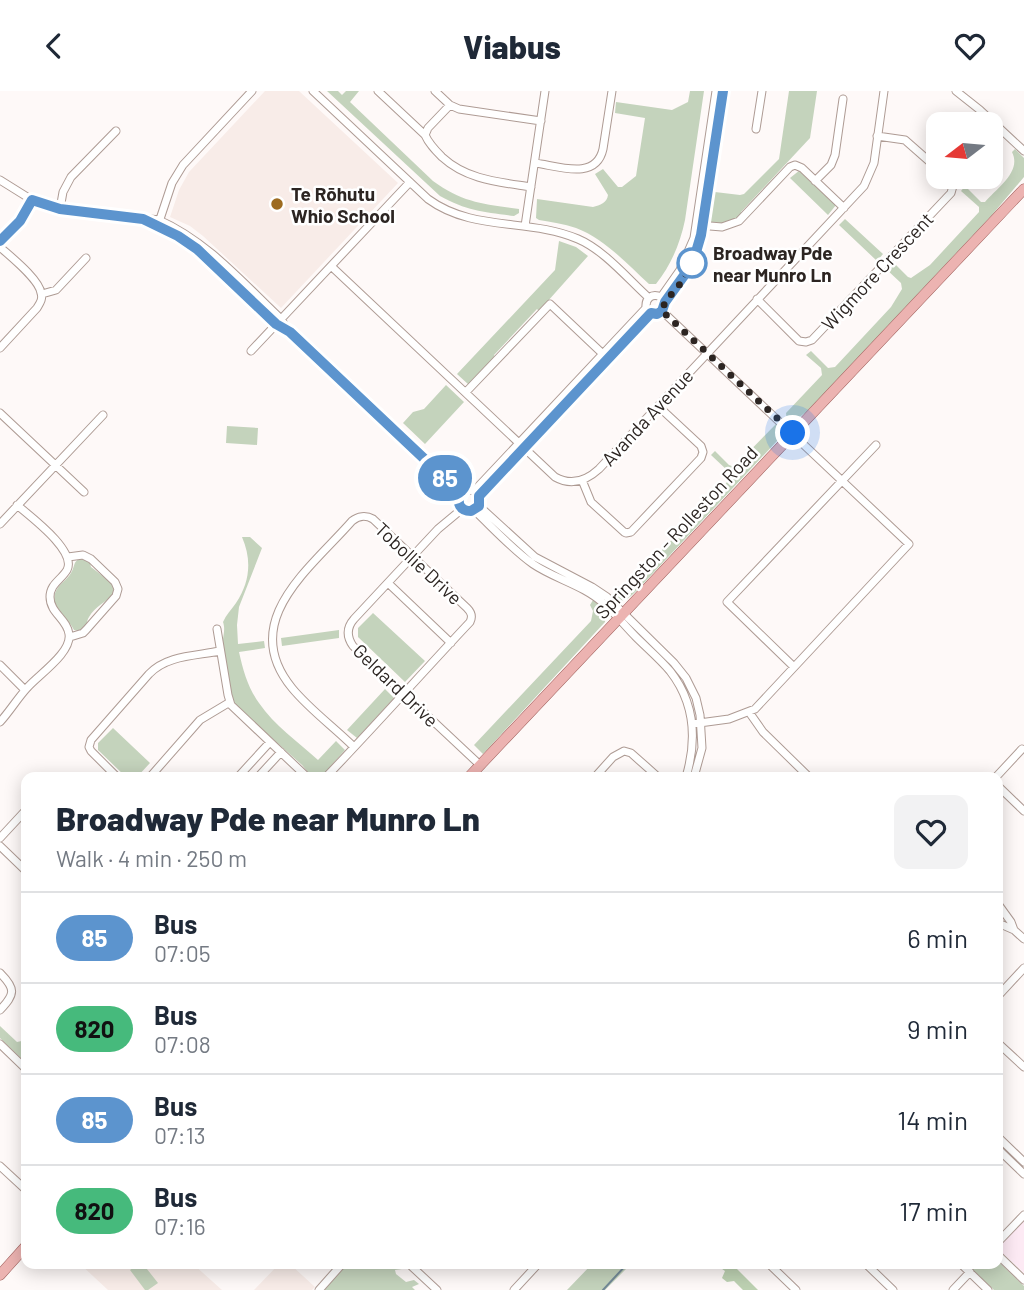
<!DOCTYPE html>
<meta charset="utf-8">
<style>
body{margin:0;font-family:Barlow,sans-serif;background:#f2f2f3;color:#1f2937;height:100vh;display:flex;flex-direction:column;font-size:26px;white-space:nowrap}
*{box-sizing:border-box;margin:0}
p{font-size:23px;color:#747a83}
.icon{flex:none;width:38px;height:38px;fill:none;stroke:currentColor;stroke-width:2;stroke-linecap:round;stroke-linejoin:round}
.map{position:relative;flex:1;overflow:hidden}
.panel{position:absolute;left:21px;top:681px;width:982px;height:497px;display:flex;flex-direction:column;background:#fff;border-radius:14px;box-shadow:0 4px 18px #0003}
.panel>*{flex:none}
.badge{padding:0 14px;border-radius:23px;font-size:24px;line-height:46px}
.needle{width:46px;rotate:254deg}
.fabs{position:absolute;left:926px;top:21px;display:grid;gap:14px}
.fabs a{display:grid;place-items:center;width:77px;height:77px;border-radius:14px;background:#fff;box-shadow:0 4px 18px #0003;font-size:35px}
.you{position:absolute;width:35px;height:35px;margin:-18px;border:5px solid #fff;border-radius:50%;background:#1a73e8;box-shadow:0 0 0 10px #1a73e833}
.map>.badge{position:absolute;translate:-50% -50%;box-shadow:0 0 0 4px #fff}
.round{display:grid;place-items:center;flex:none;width:74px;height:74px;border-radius:14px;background:#f2f2f3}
.head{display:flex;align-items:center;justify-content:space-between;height:119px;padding:0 35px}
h1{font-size:33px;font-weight:800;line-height:52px}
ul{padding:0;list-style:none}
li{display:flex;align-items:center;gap:21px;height:91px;padding:0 35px;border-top:2px solid #e0e1e3}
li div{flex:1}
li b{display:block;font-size:26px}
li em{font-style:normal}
li .badge{min-width:77px;font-weight:700;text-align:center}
header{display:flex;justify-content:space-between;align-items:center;height:91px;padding:0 35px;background:#fff;font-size:32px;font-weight:800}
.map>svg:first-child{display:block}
.commercial{fill:#fdeaf4}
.built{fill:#f8ece8}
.green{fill:#c4d3bc}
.forest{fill:#bdd1b2}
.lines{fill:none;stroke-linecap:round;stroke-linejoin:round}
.stream{stroke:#738997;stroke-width:2}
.minor-casing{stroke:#ae9b94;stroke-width:9}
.major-casing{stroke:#a0615d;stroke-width:11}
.minor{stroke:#fff;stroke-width:7}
.major{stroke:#ecb3b1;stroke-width:10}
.line-casing{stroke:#fff;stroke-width:16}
.line{stroke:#5c94ce;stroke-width:10}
.walk{stroke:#2c2522;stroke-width:7;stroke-dasharray:0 12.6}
.poi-dot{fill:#9d6b20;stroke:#fff;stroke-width:2.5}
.stop-dot{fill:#fff;stroke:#5c94ce;stroke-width:3.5}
.labels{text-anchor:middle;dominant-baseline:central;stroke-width:5;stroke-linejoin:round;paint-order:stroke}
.poi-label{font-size:19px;font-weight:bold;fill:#2c2522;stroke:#fff;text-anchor:start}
.stop-label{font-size:19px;font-weight:bold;fill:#2c2522;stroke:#fff;text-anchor:start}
.street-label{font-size:19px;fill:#2c2522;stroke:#fff}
</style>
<header><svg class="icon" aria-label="back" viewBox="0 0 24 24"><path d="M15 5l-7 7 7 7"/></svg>Viabus<svg class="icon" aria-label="heart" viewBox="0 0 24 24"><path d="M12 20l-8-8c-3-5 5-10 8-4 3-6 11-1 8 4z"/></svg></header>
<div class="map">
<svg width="1024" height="1199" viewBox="0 0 1024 1199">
<rect width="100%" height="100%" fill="#fef9f8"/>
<path class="commercial" d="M1024 1129V1182L1005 1164H1003L999 1159 1001 1154Z"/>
<path class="built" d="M265 0H299L398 92 281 217 203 145 190 135 170 126 179 99 189 81Z
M80 1173H193L222 1199H108Z
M279 1173H290L315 1196 312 1199H254Z"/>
<path class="green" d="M327 0H338L342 4 346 0H359L350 11 433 90C463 112 484 113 519 118V122L514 125C484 121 467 120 440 105Z
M690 0H704L685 129C680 153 671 174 656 193H649C627 173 605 148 576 137 564 133 551 131 539 129L536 127 537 108 593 116C600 114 607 112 608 104L595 83 603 78 618 96H622L636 85 645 27 615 22 616 11 672 19 688 11Z
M789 0H817L810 47 741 121 742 123C733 133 723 133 710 132L715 101 740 104 744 103 779 68Z
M1015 58 1024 67V86L991 125 817 310C808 318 800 330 787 330L786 322 822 284 821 277 806 264 811 260 828 277 835 276 891 216 902 198 901 192 886 178 893 171 908 186 911 187 930 174 979 121V116L961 100 965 95 981 111H985C997 97 1022 81 1012 61Z
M800 79 836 114 828 124 790 87Z
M845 128 883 163 877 170 839 134Z
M559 150 576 156 588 165 539 220 537 218 494 264 495 266 469 294 457 283 555 179Z
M446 294 464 311 425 353 403 332 413 321 424 318Z
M776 333 781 343 777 350 641 495C631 505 623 516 611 505L626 494 649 468 660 461 729 389 730 384 728 380 711 364 715 360 729 374 734 376Z
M227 335 258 337 257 354 226 352Z
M242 446H250L262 457 239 516 237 534 238 553 264 550 265 557 239 561C243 579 248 597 259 612 274 634 298 651 318 669L336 650 345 659 321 686H312L302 674 237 616C229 603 224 570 223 554 222 546 226 540 223 531 226 524 231 519 236 512 250 491 252 469 242 446Z
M84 467 90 472 91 476 113 493 114 502C107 511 95 515 89 526 85 533 90 530 84 536 80 541 80 540 74 539 68 526 48 517 56 500 59 493 67 489 71 482 76 474 72 469 84 467Z
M593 509C602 516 607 520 605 531L483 663 474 654 591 530 593 520 590 514Z
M373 522 425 570 405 591 358 546V537Z
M339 539V547L282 555 281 547Z
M385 598 394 607 357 647 347 639Z
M113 637 150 672 137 686H126L98 659V652Z
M0 935 17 951 26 949V972L0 947Z
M998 1170 1024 1195V1199H994L966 1173 998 1172Z
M138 1173H143L158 1192 148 1199H145L130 1179Z
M348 1173H399L402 1178 395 1179 396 1183 406 1191 414 1189 419 1193 412 1196 415 1199H323Z
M592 1173V1172L631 1173 605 1199H567Z"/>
<path class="forest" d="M715 1173H732L758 1199H743L734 1190 727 1191 722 1187 725 1180Z"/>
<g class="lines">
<path class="stream" d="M603 1199 628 1172"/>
<defs>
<path id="minor" d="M313 0 428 108C473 141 529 127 578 148 604 159 628 188 649 207
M378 0 425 44
M435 0 450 14 459 18 541 30
M956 0 980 19 1024 60
M450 14 428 37 425 44C429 53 435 59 442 66 467 89 499 91 531 96
M756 38 762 0
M877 45 905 49 938 78
M535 72C558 75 596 90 603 58L612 0
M0 89 32 109 52 117 159 129C207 150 244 193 281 228L287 238
M815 90 831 74 835 64 843 8
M60 118 63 101 71 86 116 40
M143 128 178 145 197 158 276 233 290 241 461 403
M159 131 172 92 183 74 252 0
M698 134 722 136 739 130 790 76 795 74 802 77 844 117
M525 135 545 0
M0 150 20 130 32 109
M0 156C11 166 39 188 41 202 43 208 40 212 37 217L0 257
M331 175 555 386C571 395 586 390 599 378L864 95 874 72 884 0
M42 203 56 199 86 167
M661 206 680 179 694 147 716 0
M757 208 799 250 806 251 812 249 951 102 953 95 946 86
M662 220 909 453 755 618 729 628 692 633
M651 222 657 223 664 218 665 211 680 193 688 179 699 152 723 0
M251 260 410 91
M466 301 550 213 605 265
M0 322 84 401
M582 389 591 411 624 441 626 442 631 441 701 367 703 361 701 355 658 315
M458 410a11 11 0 1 1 22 0a11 11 0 1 1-22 0Z
M474 400 646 217C645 207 652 202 661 206
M479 405 651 222
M479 415 535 466 592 496 607 506 674 572 686 587 696 607 700 624 702 657 694 686
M462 418 438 438 354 528C347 536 346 545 353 555L480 674
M474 419C493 437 512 458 533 473 555 488 583 494 603 512 615 522 625 535 636 546 647 557 660 568 670 580 695 612 697 649 686 686
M0 433 103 324
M68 466 83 464 91 468 115 491 118 498 116 505 86 539 83 542 70 546
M388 492 451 552
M217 538 228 604 231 614 307 686
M0 574 25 599
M794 576 727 511 876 354
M749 621 763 641 809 686
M0 631C10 620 17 608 27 597 38 584 72 562 69 543 67 528 50 522 50 506 50 493 61 489 67 479 77 460 31 426 17 414
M117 686 91 660 89 656 91 649 149 583C167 564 196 565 220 560
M150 686 200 629 230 611
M238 686 270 651
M258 686 281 661
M326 686C375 635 422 582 470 531 473 525 471 521 467 517L373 428C366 424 358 425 352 430 311 477 237 530 292 597 310 619 334 636 354 656
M595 686 613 666 624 660 631 662 658 686
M996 686 1022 658
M998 695 1024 720
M0 747 26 719
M0 755 26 780
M998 813 1011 831 1014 839 1024 848
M998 832 1014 839
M0 882C16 898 15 903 0 919
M998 905 1024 877
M998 952 1024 976
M0 953 26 978
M998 1046 1024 1071
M998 1058 1024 1083
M0 1075 26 1099
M998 1151 1024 1124
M998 1164 1024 1189
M408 1172 437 1199
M768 1172 796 1199
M865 1172 893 1199
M960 1172 988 1199
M319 1199 343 1172
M514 1199 539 1172
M953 1199 970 1181"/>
<path id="major" d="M469 686 1024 98
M0 1184 26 1155"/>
</defs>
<use href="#minor" class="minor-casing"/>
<use href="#major" class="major-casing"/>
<use href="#minor" class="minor"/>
<use href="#major" class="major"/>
</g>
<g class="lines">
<defs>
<path id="line" d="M0 150 20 130 32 109 60 118 143 128 178 145 197 158 276 233 290 241 452 394 461 403C456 412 460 420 471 420L479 415V405L651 222 657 223 662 220 665 211 688 179 696 161 701 144 723 0"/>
</defs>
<use href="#line" class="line-casing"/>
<use href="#line" class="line"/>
<path class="walk" d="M692 172 680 193 665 211 662 220 793 342"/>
</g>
<circle class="poi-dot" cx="277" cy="113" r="7"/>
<circle class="stop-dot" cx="692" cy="172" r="14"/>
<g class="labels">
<g class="poi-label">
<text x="291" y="102">Te Rōhutu<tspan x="291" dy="22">Whio School</tspan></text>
</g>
<g class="stop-label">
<text x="713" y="161">Broadway Pde<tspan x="713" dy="22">near Munro Ln</tspan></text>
</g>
<g class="street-label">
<text transform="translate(877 180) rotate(-47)">Wigmore Crescent</text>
<text transform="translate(647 326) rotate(-47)">Avanda Avenue</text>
<text transform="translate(676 441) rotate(-47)">Springston - Rolleston Road</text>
<text transform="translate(419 472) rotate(43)">Tobollie Drive</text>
<text transform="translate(396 594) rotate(44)">Geldard Drive</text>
</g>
</g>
</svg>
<div class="fabs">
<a><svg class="needle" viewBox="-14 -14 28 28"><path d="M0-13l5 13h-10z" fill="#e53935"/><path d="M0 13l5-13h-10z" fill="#747a83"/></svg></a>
</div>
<div class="you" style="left:793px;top:342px"></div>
<b class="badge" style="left:445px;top:387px;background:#5c94ce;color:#fff">85</b>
<section class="panel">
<div class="head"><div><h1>Broadway Pde near Munro Ln</h1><p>Walk · 4 min · 250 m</p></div><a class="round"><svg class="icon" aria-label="heart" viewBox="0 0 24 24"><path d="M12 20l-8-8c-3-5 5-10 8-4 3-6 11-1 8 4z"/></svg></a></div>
<ul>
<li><span class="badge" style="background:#5c94ce;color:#fff">85</span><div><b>Bus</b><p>07:05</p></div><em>6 min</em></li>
<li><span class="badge" style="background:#46ba7c;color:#111">820</span><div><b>Bus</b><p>07:08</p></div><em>9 min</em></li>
<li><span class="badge" style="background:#5c94ce;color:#fff">85</span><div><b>Bus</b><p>07:13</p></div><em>14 min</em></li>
<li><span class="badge" style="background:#46ba7c;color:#111">820</span><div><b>Bus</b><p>07:16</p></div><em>17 min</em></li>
</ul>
</section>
</div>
